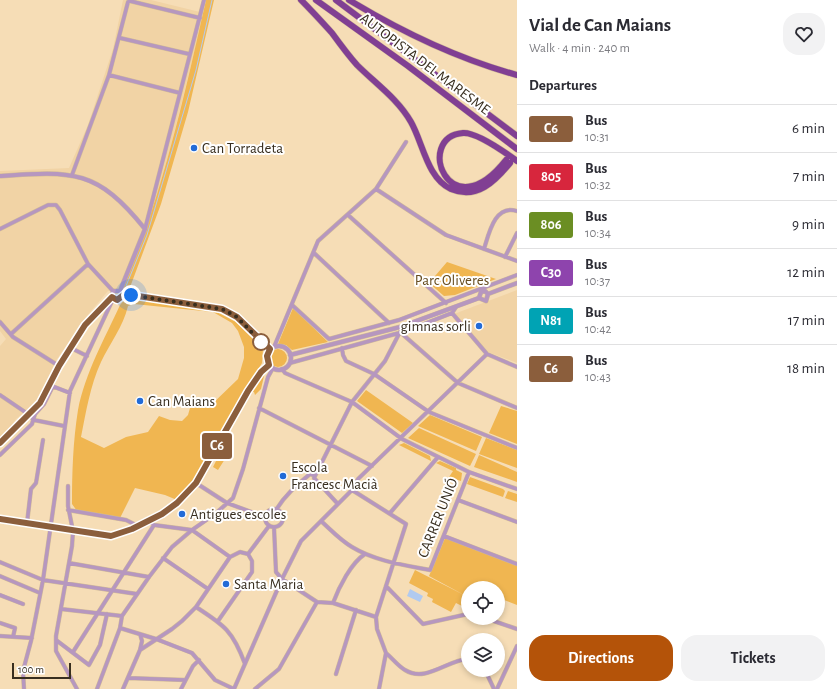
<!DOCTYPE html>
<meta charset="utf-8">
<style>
body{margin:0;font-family:"Alegreya Sans",sans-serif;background:#f2f2f3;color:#2b2b33;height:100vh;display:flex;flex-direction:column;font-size:15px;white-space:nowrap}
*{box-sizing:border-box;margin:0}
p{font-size:13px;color:#7c7c81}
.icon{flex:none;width:22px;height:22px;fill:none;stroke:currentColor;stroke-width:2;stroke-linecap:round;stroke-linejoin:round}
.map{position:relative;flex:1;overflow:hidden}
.details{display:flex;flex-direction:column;background:#fff;width:320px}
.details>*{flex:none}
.badge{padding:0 8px;border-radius:3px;font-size:14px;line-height:26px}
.tools{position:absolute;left:461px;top:581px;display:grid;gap:8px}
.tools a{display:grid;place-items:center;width:44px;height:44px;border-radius:50%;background:#fff;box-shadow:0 2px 6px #0003;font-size:20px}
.scale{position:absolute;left:12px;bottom:10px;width:59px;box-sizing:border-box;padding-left:4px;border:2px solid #382e1f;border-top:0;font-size:11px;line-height:14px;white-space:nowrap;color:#382e1f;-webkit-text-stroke:3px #fff;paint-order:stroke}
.you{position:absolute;width:20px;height:20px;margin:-10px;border:3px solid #fff;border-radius:50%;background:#1a73e8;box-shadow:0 0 0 6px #1a73e833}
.map>.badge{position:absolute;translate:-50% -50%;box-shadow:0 0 0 2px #fff}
h2{padding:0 12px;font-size:15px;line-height:36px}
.round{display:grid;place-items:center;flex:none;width:42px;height:42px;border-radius:16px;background:#f2f2f3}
.head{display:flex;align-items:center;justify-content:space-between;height:68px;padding:0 12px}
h1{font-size:19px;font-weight:700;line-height:30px}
.action{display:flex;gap:8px;margin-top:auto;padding:8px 12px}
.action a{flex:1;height:46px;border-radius:16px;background:#b45309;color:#fff;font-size:16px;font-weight:700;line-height:46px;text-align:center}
.action a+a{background:#f2f2f3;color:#2b2b33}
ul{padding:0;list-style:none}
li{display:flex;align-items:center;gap:12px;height:48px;padding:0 12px;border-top:1px solid #e1e1e2}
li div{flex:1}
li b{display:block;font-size:15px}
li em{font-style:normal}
li .badge{min-width:44px;font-weight:700;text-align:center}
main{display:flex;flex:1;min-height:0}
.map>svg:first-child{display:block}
.built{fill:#f1d3a5}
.green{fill:#f0b651;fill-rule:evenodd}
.water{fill:#b1caef}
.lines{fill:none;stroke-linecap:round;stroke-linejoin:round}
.stream{stroke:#b1caef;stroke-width:1}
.minor-casing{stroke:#d0ba98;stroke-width:4.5}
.tertiary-casing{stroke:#d0ba98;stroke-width:5}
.motorway-casing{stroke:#d0ba98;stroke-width:7}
.minor{stroke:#b697bf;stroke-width:3.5}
.tertiary{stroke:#b697bf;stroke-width:4}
.motorway{stroke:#813f93;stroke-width:6}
.line-casing{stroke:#fff;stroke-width:9}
.line{stroke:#8b5e3c;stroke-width:6}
.walk{stroke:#382e1f;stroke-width:4;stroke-dasharray:0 7.2}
.poi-dot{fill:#226bd7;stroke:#fff;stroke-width:1.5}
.stop-dot{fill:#fff;stroke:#8b5e3c;stroke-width:2}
.labels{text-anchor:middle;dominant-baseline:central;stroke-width:4;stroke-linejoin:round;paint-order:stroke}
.street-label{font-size:15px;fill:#382e1f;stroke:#fff}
.poi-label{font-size:15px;fill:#382e1f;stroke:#fff;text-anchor:start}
.park-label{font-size:15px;fill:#664c1f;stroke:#fff}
</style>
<main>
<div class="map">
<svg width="517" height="689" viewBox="0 0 517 689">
<rect width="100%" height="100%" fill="#f6ddb6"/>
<path class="built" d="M123 0H151L204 13 172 142 147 231 123 289 108 291 86 317 55 362 38 401 16 419 0 442V346L6 339 0 331V171L69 168 88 125 113 49Z
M517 290V363L488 352 454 314Z"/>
<path class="green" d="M206 0H214L188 112 161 204 129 290 123 289C162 196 184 98 206 0Z
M447 262 496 279 455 295 444 296 429 283Z
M126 298 213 310 236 322 263 349 262 363 236 405 193 482 177 500 165 495 135 488 120 518 77 511 72 504C72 473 73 441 78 410 85 373 105 338 120 305ZM134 304 213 312 232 323 238 331 244 347V358L238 379 209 407 197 405 190 408 188 415 182 421 170 420 159 416 148 432 126 437 104 448 81 437C86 412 90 386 101 362 110 343 123 327 128 306Z
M293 308 328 342 292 350 286 345 278 344Z
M269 358a9 9 0 1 1 18 0a9 9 0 1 1-18 0Z
M261 374 264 376 261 389 255 395 254 392 251 391Z
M366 390 413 423 402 433 357 401Z
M501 406 517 411V444L489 433Z
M430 415 482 437 476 451 418 426Z
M419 428 476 454 470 466 408 438Z
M486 438 517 450V468L479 454Z
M404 443 430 456 431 461 399 445Z
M219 455 225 459 218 470 213 467Z
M479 455 517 472V482L474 467Z
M440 461 456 468V470L462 473 461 481 449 477 453 471 436 463Z
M470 477 503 489 505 491 503 497 467 484Z
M508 491 517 494V502L505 498Z
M445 538 517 565V605L499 598 498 601V588H468V609L456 603 451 612 432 602 433 599 427 596 428 593 409 583 415 570 466 596 429 576Z"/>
<path class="water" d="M410 589 423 596 420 602 407 596Z"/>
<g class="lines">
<path class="stream" d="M126 286 147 235 196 70 212 0"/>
<defs>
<path id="minor" d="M120 38 189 54
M109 75 180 93
M72 175 109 75 128 2 130 1 200 18
M376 189 446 235 517 261
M348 215 446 303
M0 229 48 205H56L60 210 88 264 113 291
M145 229 204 0
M484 249C489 233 495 204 517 211
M314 253 389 323
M505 257 517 233
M292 305 329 339 399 320 517 275
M452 313 487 354 517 367
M0 322 13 337 59 366
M400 332 458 383 517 408
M11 334 88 264
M274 347 318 241 376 189 406 142
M71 348 87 356
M342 348 343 355 346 361 374 374 429 412 517 448
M290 363 406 331 452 313 456 307
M282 369 285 373 352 402 402 439 469 472 517 489
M52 386 70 393
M0 395 28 414 34 420 64 426
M259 408 372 466
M0 443 40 403 59 366 85 325 112 297
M0 455 32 424 35 414 44 404 53 386
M196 483 227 503 265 517
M68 486V506L73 531 72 546 56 636V651L77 689
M352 490 406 524 376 617 377 629 386 653 379 689
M458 500 517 522
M337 503 314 478 352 402 385 361 400 332
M265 518a9 9 0 1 1 18 0a9 9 0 1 1-18 0Z
M68 510 126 520 138 526
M276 510C285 495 297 485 310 474L315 476
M390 513 438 457
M0 519 73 531
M149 521 154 525 192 530 230 557
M321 521C331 530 340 540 352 547 375 561 404 565 430 570L469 472
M27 523 31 489 36 483 43 440
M274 527 276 572 282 579 317 602 333 603 376 617
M444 536 517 564
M163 558 208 589
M0 562 43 580 137 594
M69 563 149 577
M0 576 40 593
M386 586 423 624 468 614
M0 595 23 604
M333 603C339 587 351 563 365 554
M196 607C224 625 233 631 245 664
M61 609 122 616
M485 618 517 629
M218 621 252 572V561L248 554
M0 623 15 628 13 637
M120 628 156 639 192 653 215 680 234 689
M0 636 32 638
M56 640 89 665 100 645 107 614
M140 650 142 641 140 634
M73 652 154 525
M386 653C392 658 398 666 405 670 426 683 447 660 468 659
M485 670 494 689
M336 674 356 610
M128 678 185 680
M24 689 23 671 31 641 43 580 70 391 113 299
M97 689 120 628 122 616 149 577 172 547 192 530 215 514 233 498 243 469 268 377 273 368
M123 689 140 650 172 629 182 621 196 607 230 557 240 552 248 554 269 526
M181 689 193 666 199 660
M234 689 282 579 301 541 352 490 358 479 487 354
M255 689 279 669 317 602
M497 689 517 646"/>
<path id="tertiary" d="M0 176C73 171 97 169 145 229L120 291
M120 291H113L112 297 117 300 122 296
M488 294 517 283
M122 296 131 295 222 309 237 317 270 349
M479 298 486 301 488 294
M479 298 481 292 485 291 488 294
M267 358a12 12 0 1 1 24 0a12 12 0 1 1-24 0Z
M290 355 400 327 479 298
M73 531C85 533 100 537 112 536 123 534 133 528 143 524 196 498 208 463 235 415 245 397 254 378 269 365"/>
<path id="motorway" d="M301 0C312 11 322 22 332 33 340 44 348 55 357 65 375 83 398 99 411 122 423 143 427 178 451 189 477 200 495 181 510 163
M316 0 408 66 517 149
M336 0 517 136
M349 0C402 32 458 59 517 75
M506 160C449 232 414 137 463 133 477 132 506 153 517 161"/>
</defs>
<use href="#minor" class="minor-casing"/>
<use href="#tertiary" class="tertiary-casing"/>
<use href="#motorway" class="motorway-casing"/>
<use href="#minor" class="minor"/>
<use href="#tertiary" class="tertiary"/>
<use href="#motorway" class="motorway"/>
</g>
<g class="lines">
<defs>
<path id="line" d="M0 443 40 403 59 366 85 325 112 297 117 300 125 294 222 309 237 317 270 349 267 356 269 365 261 372 248 391 196 483 177 503 162 514 132 529 111 536 0 519"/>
</defs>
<use href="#line" class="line-casing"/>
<use href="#line" class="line"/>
<path class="walk" d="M131 295 222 309 237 317 261 342"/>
</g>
<g class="poi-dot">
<circle cx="194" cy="148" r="4"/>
<circle cx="479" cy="326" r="4"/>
<circle cx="140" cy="401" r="4"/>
<circle cx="283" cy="476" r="4"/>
<circle cx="182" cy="514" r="4"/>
<circle cx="226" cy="584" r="4"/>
</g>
<circle class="stop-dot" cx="261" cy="342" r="8"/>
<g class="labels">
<g class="street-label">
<text transform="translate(425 64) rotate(37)">AUTOPISTA DEL MARESME</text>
<text transform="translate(438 518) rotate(-68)">CARRER UNIÓ</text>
</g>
<g class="poi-label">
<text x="202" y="148">Can Torradeta</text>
<text x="471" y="326" text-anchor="end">gimnas sorli</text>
<text x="148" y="401">Can Maians</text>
<text x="291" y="467">Escola<tspan x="291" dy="17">Francesc Macià</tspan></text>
<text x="190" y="514">Antigues escoles</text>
<text x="234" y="584">Santa Maria</text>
</g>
<g class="park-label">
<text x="452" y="280">Parc Oliveres</text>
</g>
</g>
</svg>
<div class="tools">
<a><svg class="icon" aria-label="locate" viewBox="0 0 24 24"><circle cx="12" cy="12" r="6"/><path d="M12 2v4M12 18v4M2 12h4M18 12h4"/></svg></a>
<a><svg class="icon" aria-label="layers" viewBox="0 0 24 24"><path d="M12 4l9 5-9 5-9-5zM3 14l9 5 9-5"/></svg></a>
</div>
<div class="scale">100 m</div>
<div class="you" style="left:131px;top:295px"></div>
<b class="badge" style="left:217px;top:446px;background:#8b5e3c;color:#fff">C6</b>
</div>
<section class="details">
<div class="head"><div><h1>Vial de Can Maians</h1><p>Walk · 4 min · 240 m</p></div><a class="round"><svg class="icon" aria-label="heart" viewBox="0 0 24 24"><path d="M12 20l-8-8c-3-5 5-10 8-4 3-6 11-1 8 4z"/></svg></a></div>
<h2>Departures</h2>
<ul>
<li><span class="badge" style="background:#8b5e3c;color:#fff">C6</span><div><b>Bus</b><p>10:31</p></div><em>6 min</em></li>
<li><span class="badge" style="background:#d7263d;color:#fff">805</span><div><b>Bus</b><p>10:32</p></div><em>7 min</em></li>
<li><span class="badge" style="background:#6b8e23;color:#fff">806</span><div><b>Bus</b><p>10:34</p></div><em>9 min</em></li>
<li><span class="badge" style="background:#8e44ad;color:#fff">C30</span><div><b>Bus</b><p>10:37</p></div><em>12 min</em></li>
<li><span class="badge" style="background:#00a3b4;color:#fff">N81</span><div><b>Bus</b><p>10:42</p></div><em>17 min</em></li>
<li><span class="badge" style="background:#8b5e3c;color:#fff">C6</span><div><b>Bus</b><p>10:43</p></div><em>18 min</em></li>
</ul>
<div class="action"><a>Directions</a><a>Tickets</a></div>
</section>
</main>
